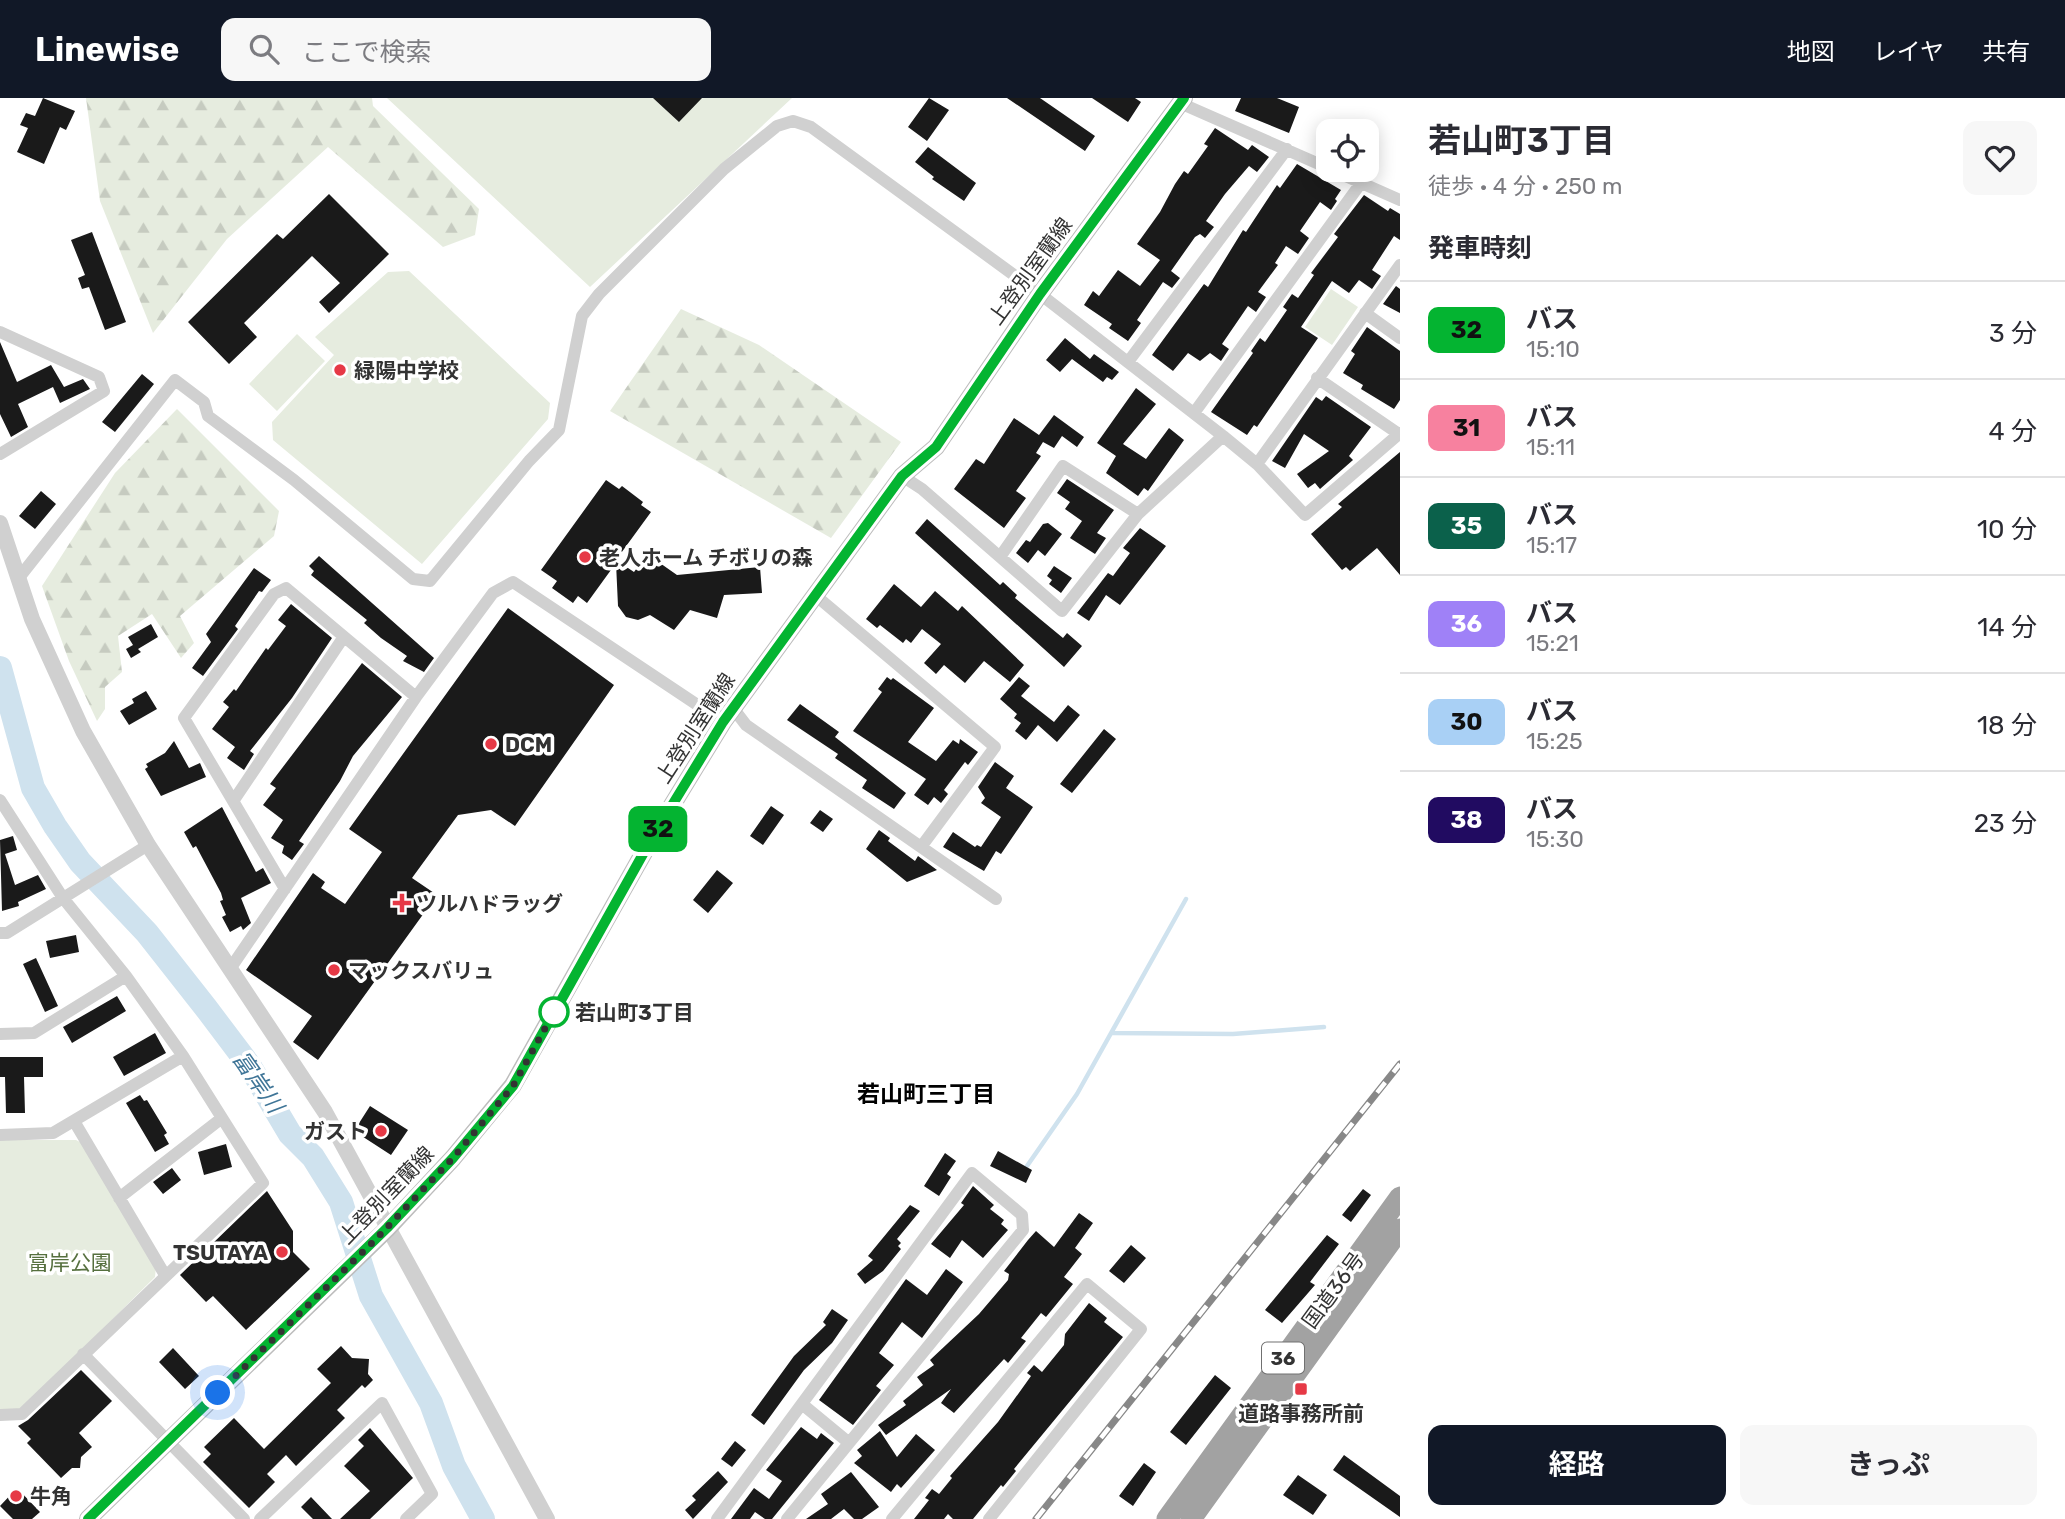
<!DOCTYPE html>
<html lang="ja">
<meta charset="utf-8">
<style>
body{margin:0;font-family:Rubik,"Noto Sans JP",sans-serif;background:#f7f7f7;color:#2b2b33;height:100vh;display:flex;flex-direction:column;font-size:26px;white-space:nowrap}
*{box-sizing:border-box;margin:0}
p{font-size:23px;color:#7c7c81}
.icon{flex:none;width:38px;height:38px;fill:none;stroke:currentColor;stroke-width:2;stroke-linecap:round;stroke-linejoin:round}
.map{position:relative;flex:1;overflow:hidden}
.details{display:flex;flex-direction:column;background:#fff;width:665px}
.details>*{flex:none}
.badge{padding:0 14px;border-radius:10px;font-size:24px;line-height:46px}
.fabs{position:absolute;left:1316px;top:21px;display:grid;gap:14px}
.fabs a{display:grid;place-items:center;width:63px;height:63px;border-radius:14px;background:#fff;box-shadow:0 4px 18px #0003;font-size:35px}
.you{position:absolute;width:35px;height:35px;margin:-18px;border:5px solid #fff;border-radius:50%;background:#1a73e8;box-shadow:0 0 0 10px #1a73e833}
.map>.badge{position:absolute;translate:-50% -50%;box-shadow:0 0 0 4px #fff}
h2{padding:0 28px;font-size:26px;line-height:63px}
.round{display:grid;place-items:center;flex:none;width:74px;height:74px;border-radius:14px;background:#f7f7f7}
.head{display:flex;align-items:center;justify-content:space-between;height:119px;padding:0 28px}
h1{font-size:33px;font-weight:700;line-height:52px}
.cta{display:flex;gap:14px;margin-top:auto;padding:14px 28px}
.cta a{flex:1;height:80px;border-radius:14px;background:#111827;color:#fff;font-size:28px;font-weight:700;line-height:80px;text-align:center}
.cta a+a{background:#f7f7f7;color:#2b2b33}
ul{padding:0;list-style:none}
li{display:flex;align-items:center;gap:21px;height:98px;padding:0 28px;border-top:2px solid #e1e1e2}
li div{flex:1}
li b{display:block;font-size:26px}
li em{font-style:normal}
li .badge{min-width:77px;font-weight:700;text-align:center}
header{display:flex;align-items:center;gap:42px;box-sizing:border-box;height:98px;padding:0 35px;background:#111827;color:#fff}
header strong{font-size:33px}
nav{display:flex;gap:38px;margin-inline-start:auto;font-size:24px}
.search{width:490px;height:63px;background:#f7f7f7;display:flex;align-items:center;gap:18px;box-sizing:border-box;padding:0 24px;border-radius:14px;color:#7c7c81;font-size:26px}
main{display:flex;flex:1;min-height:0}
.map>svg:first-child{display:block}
.forest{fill:url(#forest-firs)}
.park{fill:#e6ecdf}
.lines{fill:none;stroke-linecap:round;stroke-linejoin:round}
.stream{stroke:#cfe2ee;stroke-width:4.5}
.river{stroke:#cfe2ee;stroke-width:24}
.building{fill:#1a1a1a}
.minor{stroke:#d0d0d0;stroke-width:12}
.tertiary{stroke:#d0d0d0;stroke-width:16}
.secondary{stroke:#bdbdbd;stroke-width:18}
.trunk{stroke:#a2a2a2;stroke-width:21}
.rail-casing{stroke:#888;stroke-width:7}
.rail{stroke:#fff;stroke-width:4.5;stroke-dasharray:13;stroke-linecap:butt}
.line-casing{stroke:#fff;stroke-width:16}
.line{stroke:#04b431;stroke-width:10}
.walk{stroke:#333;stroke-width:7;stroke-dasharray:0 12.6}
.poi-dot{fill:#e63946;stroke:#fff;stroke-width:2.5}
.stop-dot{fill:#fff;stroke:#04b431;stroke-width:3.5}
.labels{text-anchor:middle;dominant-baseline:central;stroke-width:7;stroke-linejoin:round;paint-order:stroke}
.shield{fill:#fff;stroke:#707070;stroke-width:2}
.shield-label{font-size:19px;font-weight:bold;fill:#333}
.street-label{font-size:21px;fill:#333;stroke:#fff}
.poi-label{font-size:21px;font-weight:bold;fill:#333;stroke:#fff;text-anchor:start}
.stop-label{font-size:21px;font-weight:bold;fill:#333;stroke:#fff;text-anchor:start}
.park-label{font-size:21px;fill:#56703f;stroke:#fff}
.water-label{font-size:23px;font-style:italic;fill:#3f7597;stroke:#fff}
.neighbourhood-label{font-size:23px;font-weight:bold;fill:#000;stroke:#fff}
</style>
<header>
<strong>Linewise</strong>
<div class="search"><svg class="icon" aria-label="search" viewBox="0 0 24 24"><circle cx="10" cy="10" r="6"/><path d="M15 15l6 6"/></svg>ここで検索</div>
<nav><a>地図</a><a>レイヤ</a><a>共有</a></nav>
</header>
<main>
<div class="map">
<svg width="1400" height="1421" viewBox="0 0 1400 1421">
<defs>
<pattern id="forest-firs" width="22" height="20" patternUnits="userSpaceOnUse" patternTransform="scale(1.75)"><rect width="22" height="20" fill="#e6ecdf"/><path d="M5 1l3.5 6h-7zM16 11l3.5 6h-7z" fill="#c6cbc0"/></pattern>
</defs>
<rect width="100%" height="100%" fill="#fff"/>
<path class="forest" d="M86 0H372L373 8 479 111 475 137 443 149 328 49 227 141 153 235 100 103Z
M681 211 759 247 901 344 831 440 610 313Z
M177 311 279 413 274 438 180 518 194 545 181 560 152 516 118 538 122 574 105 589V611L97 623 69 563 42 488 115 375Z"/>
<path class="park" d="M387 0H792L590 189Z
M409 173 550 305 548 321 422 466 273 342 272 324 334 257 315 239 388 174Z
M1331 191 1358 209 1332 247 1305 229Z
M297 236 325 263 277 313 249 286Z
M0 1042H76L82 1045 156 1169 155 1179 21 1312H0Z"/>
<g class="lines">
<path class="stream" d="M1113 935 1233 936 1324 929
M1027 1068 1077 996 1186 801"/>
<path class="river" d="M0 570 33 690 55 728 80 764 147 835 206 910 249 967 290 1036 313 1059 341 1104 371 1198 431 1305 454 1368 483 1421"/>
</g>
<path class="building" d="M43 0 75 13 66 32 60 29 44 66 17 54 28 30 20 27 26 15 35 18Z
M653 0H702L679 24Z
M929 0 949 12 927 43 908 29Z
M1007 0H1040L1095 38 1085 53Z
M1092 0H1135L1141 4 1128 24Z
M1241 0H1277L1299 9 1289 35 1235 13Z
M1215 30 1248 52 1252 47 1269 59 1257 74 1249 68 1225 96 1206 123 1214 129 1205 140 1200 136 1195 139 1171 173 1180 180 1172 190 1163 184 1137 222 1141 225 1128 243 1109 230 1112 226 1084 207 1093 193 1099 198 1118 172 1140 188 1160 162 1137 146 1160 114 1175 86 1184 73 1188 76 1208 48 1204 46Z
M928 49 976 85 964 103 932 81 934 79 915 64Z
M1297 66 1341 92 1335 101 1337 103 1331 112 1320 104 1300 133 1309 140 1298 156 1286 148 1275 165 1278 167 1258 194 1266 199 1256 214 1248 208 1222 246 1229 251 1221 263 1210 255 1200 263 1188 255 1173 273 1152 257 1204 186 1208 189 1243 132 1246 134 1277 87 1280 90Z
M329 96 389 156 329 215 319 204 340 185 312 158 244 225 257 239 229 266 188 224 277 136 283 141Z
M1364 97 1388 113 1390 110 1400 116V142L1394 138 1372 172 1381 178 1372 191 1359 182 1349 195 1332 183 1301 229 1318 240 1257 329 1254 327 1247 337 1211 314 1253 255 1251 253 1260 240 1265 244 1287 212 1283 209 1292 196 1298 200 1314 177 1311 175 1338 139 1334 136Z
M92 134 126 224 105 232 89 189 82 191 78 180 85 177 71 142Z
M1396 188 1400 191V215L1383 206Z
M1367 229 1400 253V302L1394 311 1361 291 1363 287 1343 275 1355 256 1351 253Z
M1065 240 1090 261 1094 256 1119 274 1112 282 1107 279 1103 284 1072 261 1060 274 1046 262Z
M0 244 17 284 51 267 64 289 83 281 90 291 60 305 53 289 18 306 28 329 11 339 0 316Z
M142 276 154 286 115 334 102 324Z
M1136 290 1156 306 1123 346 1146 361 1169 330 1184 342 1148 393 1144 390 1138 398 1106 375 1116 358 1097 345Z
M1326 298 1371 329 1349 358 1353 362 1320 391 1315 385 1308 390 1297 376 1329 353 1304 336 1285 370 1272 363 1316 299 1322 303Z
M1054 317 1084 339 1077 349 1062 338 1054 350 1043 344 1036 355 1041 358 1016 393 1026 400 1004 430 954 391 976 361 984 366 1014 320 1039 337Z
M1400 354V477L1377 450 1350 473 1346 469 1342 472 1311 436 1342 409 1338 406Z
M1067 381 1114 412 1097 435 1106 440 1095 456 1070 440 1082 423 1065 411 1070 404 1057 395Z
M606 382 619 391 622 388 643 404 641 407 651 414 616 462 634 474 647 456 677 477 760 469 762 495 724 497 717 520 690 512 674 532 650 517 638 522 626 519 618 508 616 465 587 505 578 498 573 505 552 490 557 483 541 472Z
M41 393 56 406 35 431 19 418Z
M927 421 1000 487 1003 484 1017 497 1015 500 1040 521 1063 540 1067 535 1082 548 1064 569 915 435Z
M1048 425 1062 436 1045 458 1038 452 1028 465 1016 455 1026 442 1030 444 1043 426Z
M1140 430 1166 448 1120 507 1106 497 1089 523 1077 515 1108 475 1113 478 1130 455 1123 450Z
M319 458 434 560 424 574 403 563 407 558 381 540 364 525 367 522 311 477 314 473 309 468Z
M1054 468 1072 480 1061 495 1049 486 1052 482 1047 478Z
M254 470 271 482 262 494 259 493 235 528 238 531 203 578 192 570 211 544 206 536Z
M894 486 921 509 935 493 958 513 962 508 1024 567 1010 584 984 563 965 585 944 567 936 576 924 565 941 546 922 531 911 545 906 541 903 545 880 527 877 530 866 521Z
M291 506 332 540 292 600 250 653 254 656 244 672 227 660 235 649 212 631 229 609 223 604 234 591 236 593 266 550 268 552 286 528 278 522Z
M508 510 614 587 515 728 491 712 458 717 412 780 437 797 318 962 293 944 312 918 246 872 313 775 325 784 321 790 345 806 382 754 349 731Z
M151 526 158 539 138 551 141 554 131 560 126 551 133 547 128 539Z
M362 565 402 599 353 658 340 683 299 743 304 746 292 762 282 755 284 748 271 740 283 722 263 707 276 690 270 686Z
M887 579 891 582 893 580 934 610 908 644 936 663 953 642 959 646 960 641 978 654 968 667 965 664 944 692 948 696 941 705 934 699 928 707 914 697 926 681 853 633 882 594 878 591Z
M1019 579 1030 588 1021 598 1054 624 1068 607 1080 617 1057 644 1038 627 1026 642 1015 633 1021 625 1014 620 1017 616 1000 601Z
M146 593 157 611 129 627 120 613 134 605 132 601Z
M800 606 839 634 835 639 906 695 894 711 862 690 867 682 835 660 838 656 787 622Z
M1104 631 1116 641 1072 695 1060 686Z
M174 643 189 670 200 665 206 679 161 698 145 671 148 669 146 666 165 655Z
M995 664 1014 678 1006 690 1033 709 1001 756 996 753 984 773 943 749 953 734 975 749 977 747 981 749 1001 719 981 705 985 700 978 689Z
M771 708 784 717 763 747 750 738Z
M222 709 256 774 263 770 271 785 241 800 251 825 243 832 241 828 230 834 222 819 226 817 220 803 223 802 221 795 196 748 193 750 184 734Z
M820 712 833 721 823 734 810 725Z
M879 732 890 740 888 743 915 763 918 758 937 772 907 784 866 751Z
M13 738 17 752 5 756 15 787 38 777 46 791 18 804 19 808 2 813 0 742Z
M717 772 733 785 708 815 693 802Z
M76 837 79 854 50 860 46 843Z
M36 860 58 908 45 914 23 866Z
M117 898 126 913 72 945 63 929Z
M155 935 166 955 124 978 113 959Z
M0 959H43V979H24L25 1015H6L5 979H0Z
M140 997 144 1003 147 1002 167 1035 164 1037 169 1046 155 1054 126 1005Z
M370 1008 408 1032 391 1057 354 1033Z
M226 1046 232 1069 204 1077 198 1054Z
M998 1053 1032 1072 1026 1085 990 1068Z
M945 1055 956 1063 947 1076 951 1079 939 1098 924 1088Z
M172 1070 181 1082 163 1096 153 1084Z
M973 1088 994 1107 990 1111 1004 1122 1001 1126 1008 1132 983 1160 962 1142 950 1160 931 1146 964 1107 961 1105Z
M1363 1091 1371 1097 1351 1124 1342 1117Z
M267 1093 293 1133V1154L310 1171 246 1232 213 1198 206 1204 180 1177Z
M910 1107 920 1113 897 1141 901 1145 898 1148 901 1151 883 1173 865 1186 857 1176 873 1162 868 1158Z
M1079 1115 1093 1125 1075 1150 1082 1156 1064 1179 1073 1186 1046 1219 1041 1215 1021 1240 1026 1243 1008 1265 1004 1261 954 1315 941 1305 951 1291 886 1337 878 1327 906 1307 903 1303 923 1287 917 1279 934 1267 930 1262 979 1216 1008 1182 1009 1176 1004 1173 1028 1142 1036 1133 1054 1149Z
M1327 1137 1339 1146 1310 1184 1315 1187 1282 1225 1265 1212Z
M1131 1147 1146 1160 1124 1185 1109 1173Z
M946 1171 963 1184 922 1240 902 1224 879 1255 894 1267 876 1288 881 1292 853 1327 819 1302 906 1181 927 1197Z
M1089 1205 1107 1220 1104 1224 1123 1239 1014 1371 1016 1373 1003 1389 1001 1387 973 1421H953L948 1416 944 1421H914L929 1402 925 1400 932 1391 939 1396 952 1380 950 1378 998 1324 1031 1278 1027 1275 1034 1267 1042 1274 1064 1247 1065 1236Z
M832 1211 848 1222 832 1245 804 1272 764 1327 751 1317 794 1258 826 1227 823 1224Z
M341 1248 352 1260 369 1261 368 1276 373 1282 365 1290 362 1287 337 1312 345 1320 296 1368 286 1357 267 1376 275 1384 249 1410 203 1364 211 1356 204 1349 234 1320 264 1351 331 1285 317 1271Z
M173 1250 199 1278 185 1291 159 1264Z
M81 1272 112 1303 79 1335 92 1349 81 1359 80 1370H72L61 1380 27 1345 31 1341 18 1328 28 1322Z
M1215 1277 1231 1290 1186 1347 1170 1334Z
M801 1329 817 1341 821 1335 834 1345 772 1421H765L755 1414 750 1421H731L754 1390 769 1401 782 1383 766 1372Z
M370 1330 413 1380 370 1421H340L370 1393 344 1368 364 1348 358 1342Z
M880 1333 897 1359 916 1336 935 1352 901 1390 897 1386 891 1394 854 1365 862 1358 857 1352Z
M735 1343 746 1352 732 1369 721 1361Z
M1344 1357 1400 1398V1419L1333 1372Z
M1144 1365 1156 1374 1133 1408 1119 1398Z
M718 1373 728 1384 693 1421 685 1412 696 1402 692 1398Z
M851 1374 879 1409 862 1421H854L844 1411 831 1421H806L828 1406 821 1396Z
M1298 1377 1327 1397 1313 1417 1283 1397Z
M17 1390 40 1414 32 1421H13L0 1408Z
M311 1399 332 1421H313L301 1409Z"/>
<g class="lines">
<path class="minor" d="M1180 5 1328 70
M1332 72 1400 102
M1365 215 1400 240
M0 234 99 279 104 293 0 356
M1128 264 1287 51
M1317 280 1399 336
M1194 315 1361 85
M1257 366 1400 167
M902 378 922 391 1062 513 1138 416 1223 338
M1000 459 1063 368 1138 416
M18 481 175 282 204 304 208 318 294 382 413 481 430 483 529 363 559 332 582 218 599 196 724 71 777 28 793 23 811 29 1040 196 1223 338 1257 366 1305 417 1400 335
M733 610 746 627 921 749 995 649 815 497
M0 702 63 800 126 878 183 958 263 1085 22 1316 0 1317
M234 702 343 540
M921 749 996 801
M285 791 184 620 274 496 286 490 416 599
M0 835H7L148 747
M230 871 416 599 493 495 513 484 723 624
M0 936 34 935 126 878
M74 1023 165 1177
M0 1037 53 1035 183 958
M119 1100 222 1020
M83 1256 244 1421
M802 1306 848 1344
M260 1421 382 1305 432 1396 406 1421
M717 1421 972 1075 1022 1117 1023 1132 787 1421
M892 1421 1087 1186 1141 1231 989 1421"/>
<path class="tertiary" d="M0 425 32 521 83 633 148 747 325 1014 547 1421"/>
<path class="secondary" d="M88 1421 387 1131 453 1060 513 987 652 740 723 624 902 378 936 349 1040 196 1184 0"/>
<path class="trunk" d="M1167 1421 1400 1099
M1191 1421 1400 1131"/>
<defs>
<path id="rail" d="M1036 1421 1400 966"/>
</defs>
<use href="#rail" class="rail-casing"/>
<use href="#rail" class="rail"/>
</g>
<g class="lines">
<defs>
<path id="line" d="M88 1421 387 1130 453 1060 513 988 652 740 723 624 902 378 936 349 1040 196 1184 0"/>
</defs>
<use href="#line" class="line-casing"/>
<use href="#line" class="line"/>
<path class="walk" d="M218 1295 375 1142 453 1060 513 988 554 914"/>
</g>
<g class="poi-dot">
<circle cx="340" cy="272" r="7"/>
<circle cx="585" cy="459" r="7"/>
<circle cx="491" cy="646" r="7"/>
<path d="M398.5 794.5h7v7h7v7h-7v7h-7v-7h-7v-7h7z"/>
<circle cx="334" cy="872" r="7"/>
<circle cx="381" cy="1033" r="7"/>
<circle cx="282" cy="1154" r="7"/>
<rect x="1294" y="1284" width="14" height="14" rx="3.5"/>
<circle cx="16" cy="1398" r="7"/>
</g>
<circle class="stop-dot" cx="554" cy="914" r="14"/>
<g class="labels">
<rect class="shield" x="1262" y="1244.5" width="42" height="31" rx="5"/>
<g class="shield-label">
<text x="1283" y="1260">36</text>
</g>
<g class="street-label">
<text transform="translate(1030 173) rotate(-54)">上登別室蘭線</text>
<text transform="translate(695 630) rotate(-57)">上登別室蘭線</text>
<text transform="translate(386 1097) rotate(-46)">上登別室蘭線</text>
<text transform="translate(1333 1192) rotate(-54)">国道36号</text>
</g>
<g class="poi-label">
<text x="354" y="272">緑陽中学校</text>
<text x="599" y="459">老人ホーム チボリの森</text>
<text x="505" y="646">DCM</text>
<text x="416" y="805">ツルハドラッグ</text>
<text x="348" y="872">マックスバリュ</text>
<text x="367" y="1033" text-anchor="end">ガスト</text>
<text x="268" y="1154" text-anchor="end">TSUTAYA</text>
<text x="1301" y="1315" text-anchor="middle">道路事務所前</text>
<text x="30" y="1398">牛角</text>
</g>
<g class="stop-label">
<text x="575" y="914">若山町3丁目</text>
</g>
<g class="park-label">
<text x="70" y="1164">富岸公園</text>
</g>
<g class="water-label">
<text transform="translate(258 984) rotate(55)">富岸川</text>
</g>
<g class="neighbourhood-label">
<text x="926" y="996">若山町三丁目</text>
</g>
</g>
</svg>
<div class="fabs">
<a><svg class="icon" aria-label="locate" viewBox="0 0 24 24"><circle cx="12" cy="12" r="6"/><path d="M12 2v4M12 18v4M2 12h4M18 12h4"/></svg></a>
</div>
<div class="you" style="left:218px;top:1295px"></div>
<b class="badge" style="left:658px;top:731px;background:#04b431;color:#111">32</b>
</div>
<section class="details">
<div class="head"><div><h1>若山町3丁目</h1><p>徒歩 · 4 分 · 250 m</p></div><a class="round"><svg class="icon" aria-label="heart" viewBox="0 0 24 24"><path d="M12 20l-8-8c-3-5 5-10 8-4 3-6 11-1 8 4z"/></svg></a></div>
<h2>発車時刻</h2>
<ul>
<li><span class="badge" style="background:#04b431;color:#111">32</span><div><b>バス</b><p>15:10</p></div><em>3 分</em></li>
<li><span class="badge" style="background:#f7819f;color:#111">31</span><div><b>バス</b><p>15:11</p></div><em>4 分</em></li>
<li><span class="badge" style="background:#0b614b;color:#fff">35</span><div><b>バス</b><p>15:17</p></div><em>10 分</em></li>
<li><span class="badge" style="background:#9f81f7;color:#fff">36</span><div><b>バス</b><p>15:21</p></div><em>14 分</em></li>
<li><span class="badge" style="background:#a9d0f5;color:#111">30</span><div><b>バス</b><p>15:25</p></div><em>18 分</em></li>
<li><span class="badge" style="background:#210b61;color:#fff">38</span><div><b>バス</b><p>15:30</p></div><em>23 分</em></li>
</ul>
<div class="cta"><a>経路</a><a>きっぷ</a></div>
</section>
</main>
